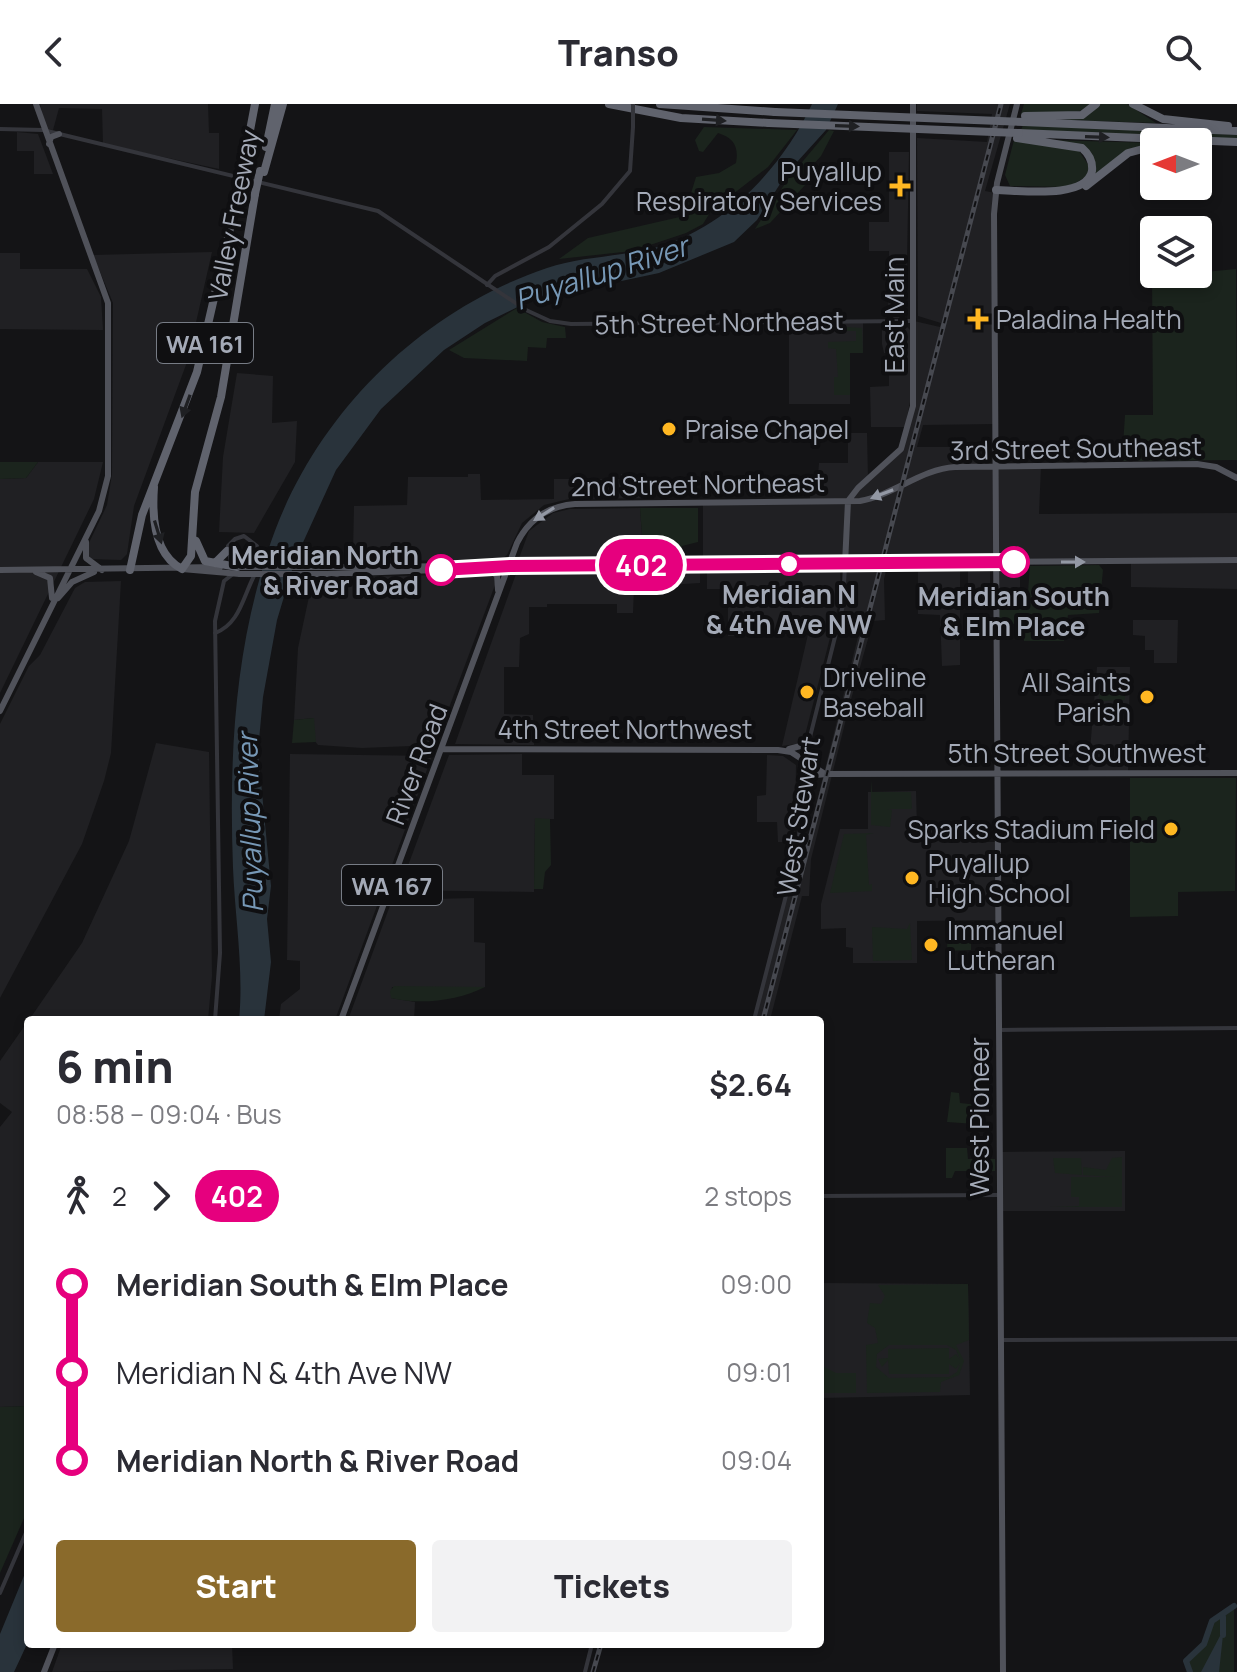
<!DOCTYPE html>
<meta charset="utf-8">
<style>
body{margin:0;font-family:Manrope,sans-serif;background:#f2f2f3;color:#2b2b33;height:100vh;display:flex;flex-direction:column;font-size:30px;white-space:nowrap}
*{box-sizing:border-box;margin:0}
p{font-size:26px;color:#7c7c81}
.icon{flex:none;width:44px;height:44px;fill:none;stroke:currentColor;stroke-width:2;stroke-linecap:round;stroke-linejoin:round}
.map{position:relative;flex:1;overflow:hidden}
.drawer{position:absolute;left:24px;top:912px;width:800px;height:632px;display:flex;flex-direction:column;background:#fff;border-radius:8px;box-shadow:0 4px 12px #0003}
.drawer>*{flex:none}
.badge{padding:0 16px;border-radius:26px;font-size:28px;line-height:52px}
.needle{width:52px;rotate:270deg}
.controls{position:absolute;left:1140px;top:24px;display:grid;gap:16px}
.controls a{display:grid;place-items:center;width:72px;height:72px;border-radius:8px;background:#fff;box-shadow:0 4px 12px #0003;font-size:40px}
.map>.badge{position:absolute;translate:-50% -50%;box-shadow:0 0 0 4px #fff}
.legs{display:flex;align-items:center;gap:12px;height:88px;padding:0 32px;font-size:26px}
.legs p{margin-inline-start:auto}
.overview{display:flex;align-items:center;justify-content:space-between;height:136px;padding:0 32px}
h1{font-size:44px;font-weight:800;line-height:60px}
.primary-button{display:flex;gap:16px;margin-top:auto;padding:16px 32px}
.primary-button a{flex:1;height:92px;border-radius:8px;background:#8a6a2b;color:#fff;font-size:32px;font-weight:800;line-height:92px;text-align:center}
.primary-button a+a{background:#f2f2f3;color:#2b2b33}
ul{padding:0 32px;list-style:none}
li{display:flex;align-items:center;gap:28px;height:88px;font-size:30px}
li i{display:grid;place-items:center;width:12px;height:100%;margin:0 10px;background:currentColor}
li i::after{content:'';width:20px;height:20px;margin:-10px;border:6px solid;border-radius:50%;background:#fff}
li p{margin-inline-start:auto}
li:first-child i{background:linear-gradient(#0000 50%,currentColor 0)}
li:last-child i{background:linear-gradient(currentColor 50%,#0000 0)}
header{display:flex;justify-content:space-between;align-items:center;height:104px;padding:0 32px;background:#fff;font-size:36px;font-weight:800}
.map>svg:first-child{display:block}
.built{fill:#202023}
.green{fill:#1b241d;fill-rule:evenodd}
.water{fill:#29333b}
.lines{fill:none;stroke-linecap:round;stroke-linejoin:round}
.river{stroke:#29333b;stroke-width:6}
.minor{stroke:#34353b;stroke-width:4}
.major{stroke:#50525a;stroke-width:6}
.highway{stroke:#60636d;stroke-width:8}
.rail-casing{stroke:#474950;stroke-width:5}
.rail{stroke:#0f0f11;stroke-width:2;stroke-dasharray:6;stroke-linecap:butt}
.minor-bridge{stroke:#34353b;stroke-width:4}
.major-bridge{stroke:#50525a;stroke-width:6}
.highway-bridge{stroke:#60636d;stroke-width:8}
.oneway{fill:#1f2023}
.oneway2{fill:#9398a4}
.line-1-casing{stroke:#fff;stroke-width:18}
.line-1{stroke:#e6007e;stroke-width:12}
.poi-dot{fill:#ffb722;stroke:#0f0f11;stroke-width:3}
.stop-1-dot{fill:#fff;stroke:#e6007e;stroke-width:4}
.labels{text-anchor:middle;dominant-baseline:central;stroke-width:8;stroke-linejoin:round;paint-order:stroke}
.shield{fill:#0f0f11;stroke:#777c85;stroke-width:2}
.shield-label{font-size:24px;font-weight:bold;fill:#a4aab7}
.poi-label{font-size:26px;fill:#a4aab7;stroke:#0f0f11;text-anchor:start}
.street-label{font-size:26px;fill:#a4aab7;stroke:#0f0f11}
.stop-label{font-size:26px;font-weight:bold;fill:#a4aab7;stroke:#0f0f11}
.water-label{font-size:28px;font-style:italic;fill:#7798b6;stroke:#0f0f11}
</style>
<header><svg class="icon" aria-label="back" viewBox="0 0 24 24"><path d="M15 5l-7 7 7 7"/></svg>Transo<svg class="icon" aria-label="search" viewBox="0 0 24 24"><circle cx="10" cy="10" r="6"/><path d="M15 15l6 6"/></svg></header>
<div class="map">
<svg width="1237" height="1568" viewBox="0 0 1237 1568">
<rect width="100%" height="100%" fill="#141416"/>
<path class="built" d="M40 0H208L209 29H219V65L103 40 102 5 59 4 53 26 46 25Z
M917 0H1010L985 87 995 89 994 320 923 321 917 343H990V356L983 361 1041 362 1039 410 1237 409V485L1131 483V458L889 456 884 475 885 516 873 517 850 599 811 755 809 792H802L770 916H754L799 741 809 729 861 521 840 515 845 460 703 461V398L810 397V372H818L819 359H848V329H867L868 374 899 348 911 315 914 217 940 223 941 219 918 212 917 34 987 38 992 10 917 7Z
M17 28 38 30 53 70H34V47H17Z
M889 48H909L906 214H888L889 147H869V118H889Z
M212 148 187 258 134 402 127 450 121 456 90 455 87 443 107 401 112 370 113 199 93 151Z
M0 149H20V165H87L101 193 103 226 0 225Z
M863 217V248L850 249V300H789V218Z
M882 222H906L910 226V298L905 323H871L870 283 889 282V250L884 249 882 240Z
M237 269 273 272 272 319 297 317 295 358 254 429 219 428 223 353Z
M38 358H103L94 395 0 589V375L26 374Z
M468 370H480L481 396 554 395V375H621V370H632L633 383H655V394L569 395 544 401 522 419 507 451 500 457 356 456 353 449 354 402 407 401 408 373H468Z
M640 404 644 458 518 457 529 427 553 409 570 405Z
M960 463V561L942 562 940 511 918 510V464Z
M840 464 841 491 803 639 782 642 809 526 791 522 789 530 728 532V485H707V466Z
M968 464H990V496H968Z
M999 464H1020V488H999Z
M700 467V479L634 483 633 509H617V500H547V503H529V530L520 534 519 563H504V610L533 611 534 641 455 640 516 470Z
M484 470 494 473 495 481 435 641 362 644 318 641 314 636V614L294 616 298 544 313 474Z
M121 477 111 649 104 677 82 740 0 894V620L29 562 40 551 75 484 85 478Z
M1133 516H1178L1177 559H1154V546H1145V532L1133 531Z
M1097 563H1130L1128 670H1088Z
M156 639 209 648 212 872 208 916H29L82 839 129 737Z
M290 650 432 652 335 916H279L281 900 300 885V857L287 856Z
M522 650V671H554V715H535L534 788 399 786 449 651Z
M767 651 783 652 796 661 795 738H778L777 718H757V692L766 691Z
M916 687 917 724H965V738H997V816L917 817V859H853V844L846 843V824L821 825V800L840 725H868V688Z
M474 794V838L485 839V883H392L391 894 415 898 414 916H348L392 796Z
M28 917V1302L0 1303V1023L12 1008 0 999V957Z
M1125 1047V1107H1000V1048Z
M820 1179 968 1180 970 1291 820 1294Z
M62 1540H232L233 1565 52 1568Z"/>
<path class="green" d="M1024 0H1092C1076 15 1043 10 1021 10Z
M1099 0H1127L1156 19 1062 16 1085 13Z
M1023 21 1237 31V35L1021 26Z
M704 23 797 26 768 63 711 107 703 120 686 129 632 147 559 155 588 134 684 112 696 73 719 69 736 59C739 43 734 34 718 29L703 48 699 47 695 36Z
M829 26 834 27 821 52 799 76 806 80 770 119 755 125 788 75Z
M1014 36 1079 47 1089 62 1087 72 1069 83 1010 82 1005 71Z
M1050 36 1154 39 1146 41 1093 76 1092 50Z
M1236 165 1237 356 1122 357 1125 311H1153L1152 173Z
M517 204 542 218 565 223 566 234H547L546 244 528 243 527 257 464 254 449 246Z
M846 223 862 224 863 249H850V291H834V273H838L836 245 828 244V238L856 237V227H840Z
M0 358H38L26 374 0 375Z
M640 404H698V438L682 442 677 457 644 458Z
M1099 461 1103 466 1099 509 1068 511 1064 537H1024L1023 522 999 517V488H1028L1030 462Z
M1125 569V596L1099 597 1101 571Z
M314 614 316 638 292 639 294 616Z
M1130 674H1236L1235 787 1178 788V812L1130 813Z
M871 676 872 688H911L912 705H887L892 706 890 723 871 721Z
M535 714 550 715 551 761 545 768 543 785H534Z
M874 729 866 731 869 781 872 780V787L830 789 844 730Z
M910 819 912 856 873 857 872 823 907 825Z
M948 821H971V846L947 847Z
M394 882 485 883C458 897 420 901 391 894L390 887Z
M951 988 959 989 960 999 978 1001 975 1020 947 1018Z
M946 1044H967L968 1055H995V1067H955L952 1074H946Z
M1122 1053V1103H1050L1079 1102V1093H1071V1073H1115L1083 1071V1063L1106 1066 1112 1054Z
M1053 1054H1081L1082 1071 1055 1069Z
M968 1180 969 1236 956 1241 964 1257 959 1271 941 1278 940 1288 867 1289 866 1241 878 1239 875 1224 867 1219 870 1199 881 1200 885 1192 878 1181ZM947 1241 956 1246 960 1256 956 1250 949 1255V1244L888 1245V1254L878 1255 882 1263 888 1256 889 1270H949V1260L956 1265 960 1259 957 1268 949 1273 889 1274 876 1263 877 1250 889 1241Z
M820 1261 836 1269H856V1289H820Z
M28 1302V1405L0 1469V1303Z
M1234 1502V1568H1190L1186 1557 1204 1540 1212 1517Z"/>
<path class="water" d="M812 0H838L826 26 787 69 757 116 734 138 659 169 532 196 485 219 444 246 381 305 336 366 295 456 277 516 263 593 258 647 271 782 267 815 271 858 264 916H239C244 866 235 814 233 764 229 657 234 552 267 450 308 318 416 208 547 164 579 153 616 153 649 145 722 128 781 66 812 0Z
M28 1462V1538L14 1568H0V1530Z
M1223 1531 1219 1568H1201L1220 1532Z"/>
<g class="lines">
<path class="river" d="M1223 1531V1513
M1190 1568 1186 1557 1204 1540 1212 1517 1234 1502"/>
<path class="minor" d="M0 25 43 26 378 107 526 206 550 217 571 220 912 217
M487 181 495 172 549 143 602 100 630 67 633 23
M231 459 228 442 235 435 244 432 257 442V462
M215 529C240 520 243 492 255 470
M215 916 220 849 215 517 224 477 233 470
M754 916 799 741 801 669 843 501 845 460
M999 926 1237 924
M820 1092 1000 1091
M1000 1236 1237 1235
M0 1489 28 1424
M585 1568 592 1540"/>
<path class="major" d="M49 40 51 33 59 30
M86 438V454L102 466
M845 460 848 397 858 384 901 345 913 302V0
M334 463 1237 456
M182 465 240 470
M0 466 220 463
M489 467 497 471 498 486
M36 468 50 474 52 494
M327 470 491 464
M58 494 72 478 94 468
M0 607 99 407 108 372V199L36 0
M443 645 778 646 791 648 825 670
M789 645 808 640
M800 678 806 672 826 670 1237 669
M341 916 517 439C529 415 549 402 575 400L860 397C894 391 921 365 955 363L1197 360 1216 363 1237 374
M44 1568 55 1540
M1003 1568 994 110 997 79 1017 0"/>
<path class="highway" d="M609 0 681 14 769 19
M660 0 775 8
M1133 0 1163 15 1228 22
M1025 12 1082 11 1096 0
M1024 18 1237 27
M1019 29 1237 38
M266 43 275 0
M244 58 255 0
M264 68 283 0
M1086 82 1128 49 1154 42
M996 86C1018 86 1086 96 1092 67 1093 57 1089 50 1082 44L1017 34
M154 383C152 410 153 450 182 465L191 452 195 388 221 293 255 90
M196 437 205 457 237 463
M215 459 227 447
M130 466 142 411 197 268 238 90"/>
<defs>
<path id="rail" d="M763 916 1001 0
M593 1568 601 1540"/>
</defs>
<use href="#rail" class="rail-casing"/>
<use href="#rail" class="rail"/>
<path class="minor-bridge" d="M633 0V23"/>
<path class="major-bridge" d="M239 463H334
M240 470H327"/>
<path class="highway-bridge" d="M775 8 1024 18
M769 19 1019 29
M238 90 244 58
M255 90 260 67"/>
</g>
<defs><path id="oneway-solid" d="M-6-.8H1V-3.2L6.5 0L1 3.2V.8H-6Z" transform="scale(2)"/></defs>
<g class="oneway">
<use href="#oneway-solid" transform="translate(714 16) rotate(4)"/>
<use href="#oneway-solid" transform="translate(847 22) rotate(2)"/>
<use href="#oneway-solid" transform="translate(1097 33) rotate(2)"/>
<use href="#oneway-solid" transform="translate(186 302) rotate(110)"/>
<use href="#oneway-solid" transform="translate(158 428) rotate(73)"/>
</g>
<g class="oneway2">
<use href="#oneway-solid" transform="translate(882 390) rotate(159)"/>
<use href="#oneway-solid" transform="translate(544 410) rotate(148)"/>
<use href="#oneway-solid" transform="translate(1073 458)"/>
</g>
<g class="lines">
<defs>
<path id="line-1" d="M441 466 510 462 1014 458"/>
</defs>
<use href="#line-1" class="line-1-casing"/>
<use href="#line-1" class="line-1"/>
</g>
<g class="poi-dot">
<path d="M896 70h8v8h8v8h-8v8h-8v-8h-8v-8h8z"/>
<path d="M974 203h8v8h8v8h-8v8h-8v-8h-8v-8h8z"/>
<circle cx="669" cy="325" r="8"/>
<circle cx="807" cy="588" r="8"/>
<circle cx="1147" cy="593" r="8"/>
<circle cx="1171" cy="725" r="8"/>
<circle cx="912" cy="774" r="8"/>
<circle cx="931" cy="841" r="8"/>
</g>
<g class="stop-1-dot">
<circle cx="1014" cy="458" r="14"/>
<circle cx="789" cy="460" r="10"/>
<circle cx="441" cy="466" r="14"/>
</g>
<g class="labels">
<g class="shield">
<rect x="157" y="219" width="96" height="40" rx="6"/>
<rect x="342" y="761" width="100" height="40" rx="6"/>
</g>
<g class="shield-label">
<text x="205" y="239">WA 161</text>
<text x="392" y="781">WA 167</text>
</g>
<g class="poi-label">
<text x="882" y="67" text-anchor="end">Puyallup<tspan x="882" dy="30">Respiratory Services</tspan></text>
<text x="996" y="215">Paladina Health</text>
<text x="685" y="325">Praise Chapel</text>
<text x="823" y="573">Driveline<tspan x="823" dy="30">Baseball</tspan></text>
<text x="1131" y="578" text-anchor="end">All Saints<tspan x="1131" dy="30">Parish</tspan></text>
<text x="1155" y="725" text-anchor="end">Sparks Stadium Field</text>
<text x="928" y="759">Puyallup<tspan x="928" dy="30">High School</tspan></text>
<text x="947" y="826">Immanuel<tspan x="947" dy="30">Lutheran</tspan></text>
</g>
<g class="street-label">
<text transform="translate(233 111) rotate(-79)">Valley Freeway</text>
<text transform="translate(894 211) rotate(-90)">East Main</text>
<text transform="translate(719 218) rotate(-1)">5th Street Northeast</text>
<text transform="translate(1076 344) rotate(-1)">3rd Street Southeast</text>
<text transform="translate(698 380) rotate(-1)">2nd Street Northeast</text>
<text x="625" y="625">4th Street Northwest</text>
<text x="1077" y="649">5th Street Southwest</text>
<text transform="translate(416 660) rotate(-69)">River Road</text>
<text transform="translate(798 712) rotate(-81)">West Stewart</text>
<text transform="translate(979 1013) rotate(-90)">West Pioneer</text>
</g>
<g class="stop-label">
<text x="419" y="451" text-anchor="end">Meridian North<tspan x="419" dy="30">&amp; River Road</tspan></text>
<text x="789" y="490">Meridian N<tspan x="789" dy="30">&amp; 4th Ave NW</tspan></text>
<text x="1014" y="492">Meridian South<tspan x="1014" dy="30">&amp; Elm Place</tspan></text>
</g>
<g class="water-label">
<text transform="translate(601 168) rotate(-18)">Puyallup River</text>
<text transform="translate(249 719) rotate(-92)">Puyallup River</text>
</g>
</g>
</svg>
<div class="controls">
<a><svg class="needle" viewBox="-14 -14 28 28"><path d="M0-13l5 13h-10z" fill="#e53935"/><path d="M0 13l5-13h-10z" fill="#7c7c81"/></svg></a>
<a><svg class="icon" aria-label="layers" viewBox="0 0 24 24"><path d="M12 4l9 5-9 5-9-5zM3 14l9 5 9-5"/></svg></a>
</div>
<b class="badge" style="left:641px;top:461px;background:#e6007e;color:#fff">402</b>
<section class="drawer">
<div class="overview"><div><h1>6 min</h1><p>08:58 – 09:04 · Bus</p></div><b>$2.64</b></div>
<div class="legs"><svg class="icon" aria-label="walk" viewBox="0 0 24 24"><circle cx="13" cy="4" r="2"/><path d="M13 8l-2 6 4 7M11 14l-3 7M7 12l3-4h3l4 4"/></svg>2<svg class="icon" aria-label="forward" viewBox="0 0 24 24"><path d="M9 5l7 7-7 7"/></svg><b class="badge" style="background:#e6007e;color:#fff">402</b><p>2 stops</p></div>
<ul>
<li><i style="color:#e6007e"></i><b>Meridian South &amp; Elm Place</b><p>09:00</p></li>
<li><i style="color:#e6007e"></i><span>Meridian N &amp; 4th Ave NW</span><p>09:01</p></li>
<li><i style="color:#e6007e"></i><b>Meridian North &amp; River Road</b><p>09:04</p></li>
</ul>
<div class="primary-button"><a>Start</a><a>Tickets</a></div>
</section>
</div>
